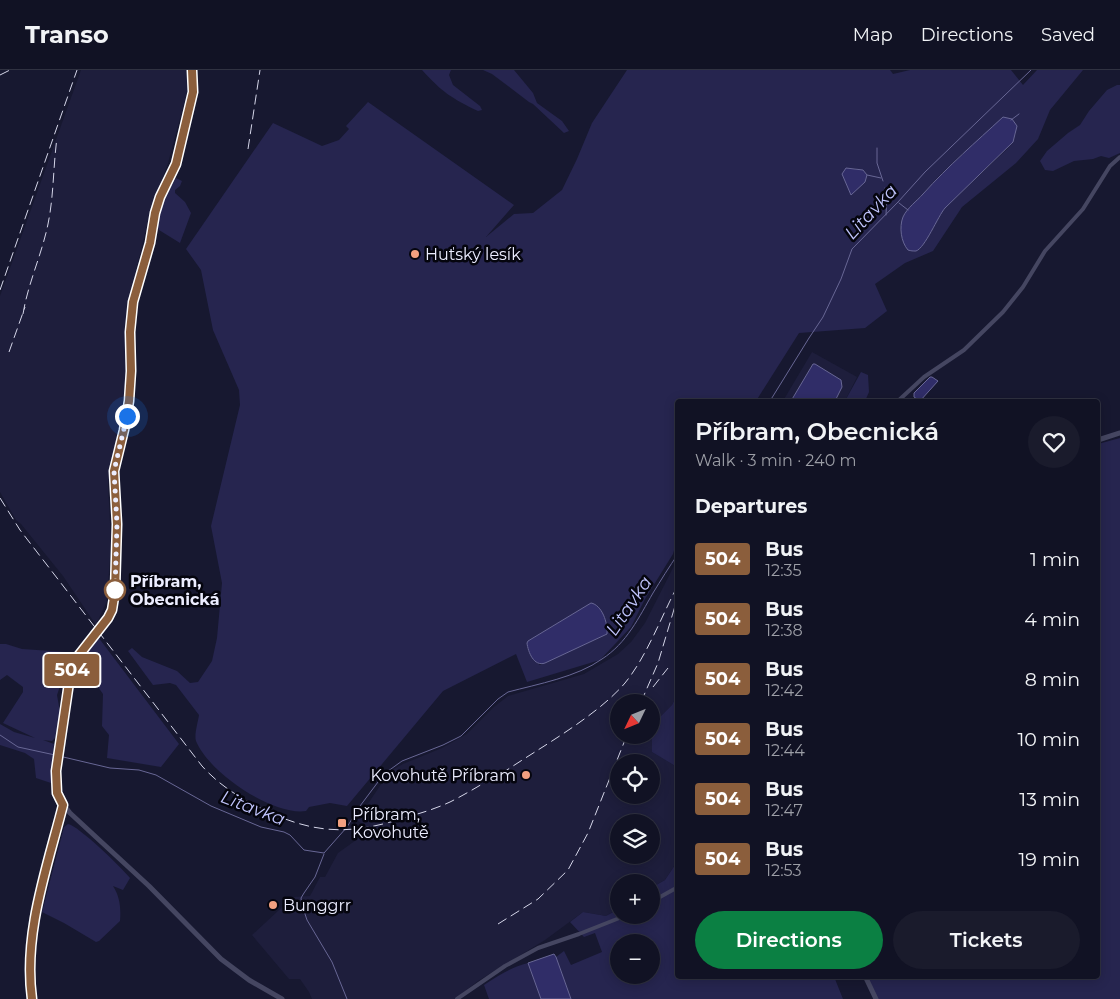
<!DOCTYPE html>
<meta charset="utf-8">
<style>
body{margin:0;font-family:Montserrat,sans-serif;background:#1a1b2c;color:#f1f3f6;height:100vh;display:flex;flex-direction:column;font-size:19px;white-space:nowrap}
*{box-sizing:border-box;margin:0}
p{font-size:16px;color:#9c9ea6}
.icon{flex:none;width:28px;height:28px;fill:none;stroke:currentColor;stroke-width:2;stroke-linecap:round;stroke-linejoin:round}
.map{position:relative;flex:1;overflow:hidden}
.drawer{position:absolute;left:675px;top:329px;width:425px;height:580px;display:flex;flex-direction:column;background:#111224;border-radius:5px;box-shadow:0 2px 12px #0003,0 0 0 1px #303241}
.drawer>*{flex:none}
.badge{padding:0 10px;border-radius:4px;font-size:18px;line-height:32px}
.needle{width:32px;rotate:227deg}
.controls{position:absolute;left:610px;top:624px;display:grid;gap:10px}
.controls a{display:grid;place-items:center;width:50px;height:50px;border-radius:50%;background:#111224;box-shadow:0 2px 12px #0003,0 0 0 1px #303241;font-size:25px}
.you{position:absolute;width:25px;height:25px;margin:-12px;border:4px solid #fff;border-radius:50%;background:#1a73e8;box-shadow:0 0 0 8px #1a73e833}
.map>.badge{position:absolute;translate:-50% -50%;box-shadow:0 0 0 2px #fff}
h2{padding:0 20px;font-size:19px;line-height:45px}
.round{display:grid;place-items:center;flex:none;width:52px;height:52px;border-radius:26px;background:#1a1b2c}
.head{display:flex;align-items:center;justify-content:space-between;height:85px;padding:0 20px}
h1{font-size:24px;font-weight:600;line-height:38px}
.cta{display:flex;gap:10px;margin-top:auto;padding:10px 20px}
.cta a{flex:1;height:58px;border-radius:30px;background:#0b8043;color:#fff;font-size:20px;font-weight:600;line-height:58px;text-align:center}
.cta a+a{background:#1a1b2c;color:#f1f3f6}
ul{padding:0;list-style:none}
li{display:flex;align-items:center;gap:15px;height:60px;padding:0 20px}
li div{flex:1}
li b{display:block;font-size:19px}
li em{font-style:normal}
li .badge{min-width:55px;font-weight:700;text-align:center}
header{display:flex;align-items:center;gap:30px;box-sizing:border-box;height:70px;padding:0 25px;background:#111224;border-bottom:1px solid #303241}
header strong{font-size:24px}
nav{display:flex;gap:28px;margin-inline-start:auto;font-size:18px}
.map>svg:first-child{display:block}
.built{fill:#1e1e3c;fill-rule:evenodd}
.green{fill:#26254f;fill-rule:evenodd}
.water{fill:#302d68;stroke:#686795}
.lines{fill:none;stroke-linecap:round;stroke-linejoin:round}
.stream{stroke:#686795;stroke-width:1}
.minor{stroke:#454661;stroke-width:4}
.tertiary{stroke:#454661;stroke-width:5}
.rail{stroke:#d5d6e9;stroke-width:1;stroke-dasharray:10 5;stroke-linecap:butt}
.line-casing{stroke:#fff;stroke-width:11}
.line{stroke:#8b5e3c;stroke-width:8}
.walk{stroke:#ecedff;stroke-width:5;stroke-dasharray:0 9}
.poi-dot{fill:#f2a080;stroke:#05050e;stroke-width:2}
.stop-dot{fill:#fff;stroke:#8b5e3c;stroke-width:2.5}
.labels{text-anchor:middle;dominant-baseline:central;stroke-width:5;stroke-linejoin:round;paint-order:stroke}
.poi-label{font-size:16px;fill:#ecedff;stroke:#05050e;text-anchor:start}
.stop-label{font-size:16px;font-weight:bold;fill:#ecedff;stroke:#05050e;text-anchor:start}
.water-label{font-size:18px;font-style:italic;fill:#c0c4fc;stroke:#05050e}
</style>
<header>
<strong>Transo</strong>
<nav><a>Map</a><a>Directions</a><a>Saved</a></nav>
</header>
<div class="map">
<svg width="1120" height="929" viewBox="0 0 1120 929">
<rect width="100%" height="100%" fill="#171830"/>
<path class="built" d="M81 0H186L189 15 168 93 150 143 129 229 125 258 126 307 120 355 108 414 111 472 107 531 96 555 63 506 21 454 16 450 0 422V226Z
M812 282 857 307 845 331H783Z
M677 490V625L672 635 651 656V632H619V665H649V667H652V682L677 697V792L665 810 651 818V812H619V839L606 846 583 842 545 870 478 911 455 929H312L309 922 300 909H289L252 865 293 827 310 826 320 807H325L338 783 370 760 357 750 390 701 403 694 442 678 467 664 494 637 508 626 584 604 618 584 631 572 645 553ZM619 692H651V725H619ZM619 752H651V785H619Z"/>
<path class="green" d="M422 0H451L449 5 453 15 480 36 482 40 478 41C451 28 442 22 422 0Z
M483 0H514L533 23 537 33 562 51 569 61 564 63 533 34 529 32 492 4Z
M627 0H890L893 4 910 0H1011L1023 15 1037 0H1083L1050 40 1038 69 1016 93 962 137 933 181 905 193 875 214 887 241 865 258 799 263 756 331H678V465L673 484 645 529 631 557 600 590 527 612 516 584 443 621 347 736 330 733 309 737 306 741C273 746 209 703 196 671 194 665 198 652 199 645L176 615 170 613 153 615 128 581 132 578 142 587 177 601 190 613 198 612 212 591 217 568 222 513 211 456 240 335 239 320 213 260 201 200 186 179 273 53 322 76 339 70 349 59 346 56 368 32 514 135 486 167 514 144 533 143 562 120 577 89 592 53ZM1016 62 1013 72 1007 79 945 138 939 145 930 163 920 178 908 140 939 106 963 83ZM851 98 863 100 867 105 865 112 851 124ZM591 533C602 537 608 552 607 564L545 593 540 595C533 590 527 582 527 573L528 571Z
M1117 15H1120V83L1109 88 1101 86 1093 89 1074 91 1053 101 1045 100 1040 91 1047 81 1068 63 1080 55 1089 41 1107 20Z
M176 108 182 111 180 116 175 120V123L185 132 191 143 180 173 159 160 156 155 164 129Z
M861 302 868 305 869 322 865 331H845Z
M1120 368V929H878L866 906H1098V374Z
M98 567 179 674 161 697 107 688 109 665 102 656 103 624 89 604 84 583Z
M0 574H6L22 579 66 582 70 586 57 625 60 642 55 668 52 671 43 670 54 674 51 713 36 708 34 689 25 683 0 675V654L14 662 35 668 3 653 23 622V617L7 605 0 610Z
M677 625V697L652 682V667H649V665H651V656L672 635Z
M68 754C79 756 122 798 130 808L123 820 113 816C120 827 121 838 120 851L99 871 96 872 64 853 42 842 64 757Z
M677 792 678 906H838L835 909 843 929H571L556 887 564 881 571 895 602 882 595 863 584 867 570 852 583 842 606 846 619 839V845H651V818L665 810ZM619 872H651V905H619Z
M528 893 541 929H489L484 915C498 906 511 897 528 893Z"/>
<path class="water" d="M1003 47 1012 49 1017 56 1013 72 945 138C938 146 925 178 916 181 913 181 911 181 908 180 901 172 899 157 903 147 907 138 917 131 923 124 948 96 976 72 1003 47Z
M846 98 863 100 867 105 865 112 851 125 842 104Z
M813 294H815L841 310 842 317 835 331H791Z
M930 307H932L938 311 920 331 914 327V323Z
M591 533C602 535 608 553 607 564L545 593C534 597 528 582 527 573L528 571Z
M554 884 556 887 571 929H541L528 893Z"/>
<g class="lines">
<path class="stream" d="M1011 50 1019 44
M877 78V93L883 111
M867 105 881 108
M885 118 887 124 886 145
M899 133 908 140
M770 331 809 268 823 247 841 209 852 179 898 132 925 102 1031 0
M0 665 18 677 55 685
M59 686 110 698 139 700 156 705 211 736 261 757 284 762 290 765 304 780 324 783 347 757 360 736 384 704 402 691 443 675 461 666 498 629 508 622C538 614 577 607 602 589 627 573 639 547 653 523 661 510 669 497 678 484
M324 784 315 807 304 823 301 828 302 835 307 850 332 892 347 929"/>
<path class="minor" d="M898 331 924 307 964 280 1003 242 1023 217 1045 181 1083 139 1110 96 1120 87
M651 832 678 817
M457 929 505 896 538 878 579 864 627 845"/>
<path class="tertiary" d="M192 0 193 22 176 94 156 138 150 173 133 232 130 262 131 315 129 331 124 360 114 401 117 468 116 504 113 534 110 543 104 554 79 585 70 606 57 694 56 714 59 729 70 743 149 816 221 889 249 910 282 929
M1098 370 1120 363
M865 906 876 929
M32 929C24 863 47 798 63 735"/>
<path class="rail" d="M0 5 10 0
M248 79 260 0
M0 220 77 0
M23 244C28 213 42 184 48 154 54 125 53 97 57 68
M9 282 25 237
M0 428 20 460 202 696C220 716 240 728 264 740 317 765 352 765 407 747 422 743 437 738 450 732 470 722 488 710 507 700
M653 617 668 598
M641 632 658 593 678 526
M501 704C539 678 596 647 625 613 647 586 661 547 678 515
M498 854 538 829 568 800 588 763 627 665"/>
</g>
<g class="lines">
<defs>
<path id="line" d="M32 929C23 864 47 798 63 735L57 723 56 701 70 606 79 585 108 548 112 540 115 521 117 454 114 401 124 360 129 331 131 301 130 262 133 232 150 173 155 143 160 127 176 94 193 22 192 0"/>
</defs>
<use href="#line" class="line-casing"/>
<use href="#line" class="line"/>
<path class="walk" d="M115 520 117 454 114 401 127 346"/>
</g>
<g class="poi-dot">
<circle cx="415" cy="184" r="5"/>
<circle cx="526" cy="705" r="5"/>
<rect x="337" y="748" width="10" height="10" rx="2.5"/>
<circle cx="273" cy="835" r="5"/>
</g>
<circle class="stop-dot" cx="115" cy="520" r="10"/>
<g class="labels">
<g class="poi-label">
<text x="425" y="184">Huťský lesík</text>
<text x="516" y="705" text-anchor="end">Kovohutě Příbram</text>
<text x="352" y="744">Příbram,<tspan x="352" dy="18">Kovohutě</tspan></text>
<text x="283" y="835">Bunggrr</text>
</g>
<g class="stop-label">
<text x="130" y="511">Příbram,<tspan x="130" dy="18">Obecnická</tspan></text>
</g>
<g class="water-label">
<text transform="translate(871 142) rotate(-47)">Litavka</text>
<text transform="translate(629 536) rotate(-56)">Litavka</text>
<text transform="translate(253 738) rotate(21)">Litavka</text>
</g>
</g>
</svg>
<div class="controls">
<a><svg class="needle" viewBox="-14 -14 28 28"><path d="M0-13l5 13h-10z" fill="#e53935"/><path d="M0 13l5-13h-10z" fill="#9c9ea6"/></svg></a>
<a><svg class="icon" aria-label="locate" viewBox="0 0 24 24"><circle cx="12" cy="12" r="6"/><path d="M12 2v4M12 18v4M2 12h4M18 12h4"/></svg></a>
<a><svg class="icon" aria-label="layers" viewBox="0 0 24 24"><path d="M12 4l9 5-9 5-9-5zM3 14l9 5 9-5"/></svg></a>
<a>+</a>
<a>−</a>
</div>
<div class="you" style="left:127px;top:346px"></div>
<b class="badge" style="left:72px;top:600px;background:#8b5e3c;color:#fff">504</b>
<section class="drawer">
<div class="head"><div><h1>Příbram, Obecnická</h1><p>Walk · 3 min · 240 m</p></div><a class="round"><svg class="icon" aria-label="heart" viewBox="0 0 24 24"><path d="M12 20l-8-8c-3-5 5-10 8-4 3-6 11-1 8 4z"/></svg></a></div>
<h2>Departures</h2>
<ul>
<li><span class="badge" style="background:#8b5e3c;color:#fff">504</span><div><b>Bus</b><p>12:35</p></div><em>1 min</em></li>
<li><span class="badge" style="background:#8b5e3c;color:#fff">504</span><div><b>Bus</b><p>12:38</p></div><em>4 min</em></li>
<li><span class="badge" style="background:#8b5e3c;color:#fff">504</span><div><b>Bus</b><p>12:42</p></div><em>8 min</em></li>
<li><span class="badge" style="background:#8b5e3c;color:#fff">504</span><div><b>Bus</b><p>12:44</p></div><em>10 min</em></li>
<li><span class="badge" style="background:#8b5e3c;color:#fff">504</span><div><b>Bus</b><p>12:47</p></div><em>13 min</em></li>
<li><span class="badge" style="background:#8b5e3c;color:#fff">504</span><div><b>Bus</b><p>12:53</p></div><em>19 min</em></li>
</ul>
<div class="cta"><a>Directions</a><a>Tickets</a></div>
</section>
</div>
